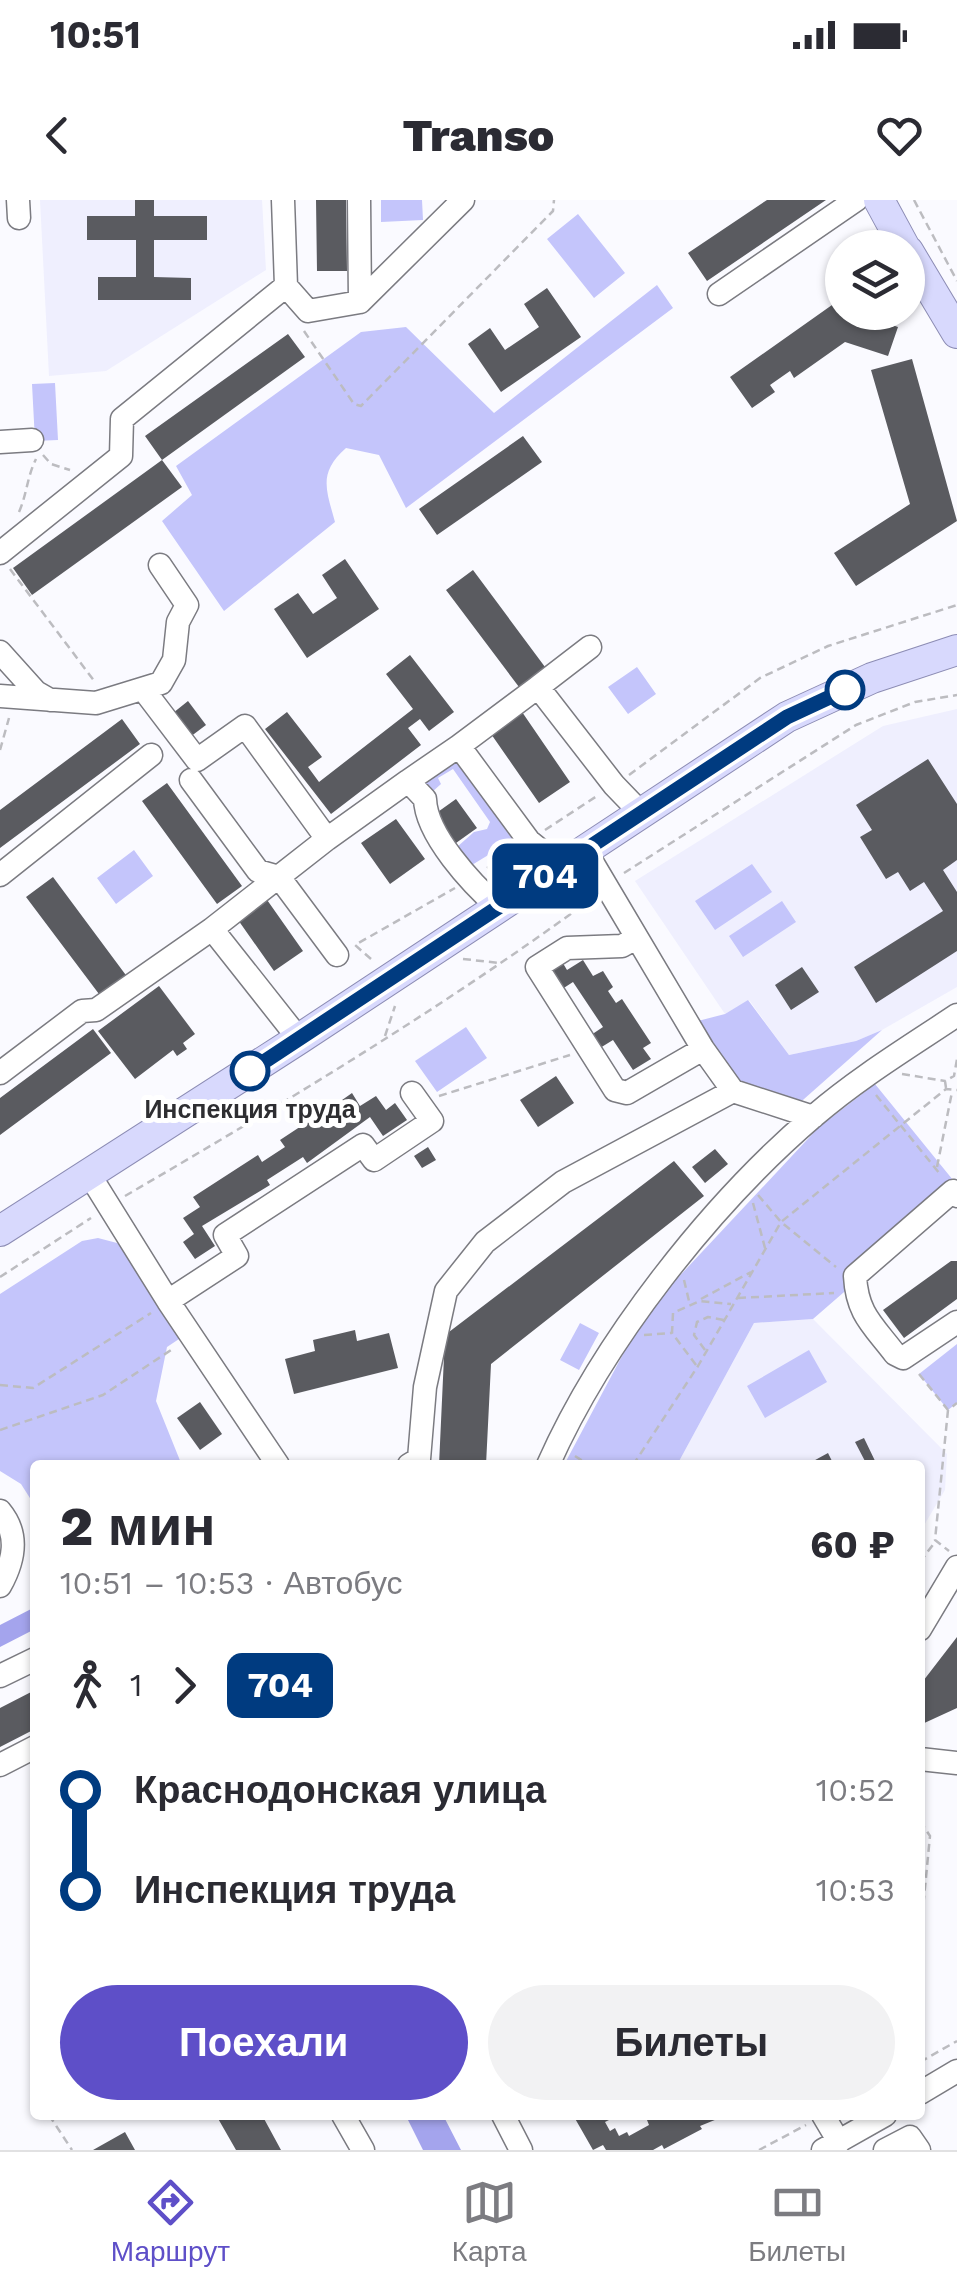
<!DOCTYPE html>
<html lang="ru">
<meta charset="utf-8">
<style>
body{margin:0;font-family:"Work Sans",sans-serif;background:#f2f2f3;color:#2b2b33;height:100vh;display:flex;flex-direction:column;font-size:38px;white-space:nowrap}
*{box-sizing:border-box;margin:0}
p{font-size:32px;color:#7c7c81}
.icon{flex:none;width:55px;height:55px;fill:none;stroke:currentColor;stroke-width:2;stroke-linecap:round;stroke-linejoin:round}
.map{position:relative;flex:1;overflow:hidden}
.side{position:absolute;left:30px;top:1260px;width:895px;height:660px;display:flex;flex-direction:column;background:#fff;border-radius:10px;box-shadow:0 2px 8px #0004}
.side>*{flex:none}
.badge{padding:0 20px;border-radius:15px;font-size:35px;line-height:65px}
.buttons{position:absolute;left:825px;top:30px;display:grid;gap:20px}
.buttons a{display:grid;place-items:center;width:100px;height:100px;border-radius:50%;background:#fff;box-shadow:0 2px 8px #0004;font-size:50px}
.map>.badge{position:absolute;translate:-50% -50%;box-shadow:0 0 0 5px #fff}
.legs{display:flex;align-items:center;gap:15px;height:110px;padding:0 30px;font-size:32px}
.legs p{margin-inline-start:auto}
.headline{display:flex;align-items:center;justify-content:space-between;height:170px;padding:0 30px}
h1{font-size:55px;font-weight:800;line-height:75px}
.primary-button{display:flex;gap:20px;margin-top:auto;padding:20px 30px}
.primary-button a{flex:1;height:115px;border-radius:60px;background:#5e4fc8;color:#fff;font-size:40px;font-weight:800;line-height:115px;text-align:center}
.primary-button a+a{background:#f2f2f3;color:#2b2b33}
ul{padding:0 30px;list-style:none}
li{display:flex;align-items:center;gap:35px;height:100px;font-size:38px}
li i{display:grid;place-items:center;width:15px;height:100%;margin:0 12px;background:currentColor}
li i::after{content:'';width:25px;height:25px;margin:-12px;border:8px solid;border-radius:50%;background:#fff}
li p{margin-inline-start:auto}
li:first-child i{background:linear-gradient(#0000 50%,currentColor 0)}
li:last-child i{background:linear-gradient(currentColor 50%,#0000 0)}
.status{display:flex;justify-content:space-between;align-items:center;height:70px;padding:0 50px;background:#fff;direction:ltr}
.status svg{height:28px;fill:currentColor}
header{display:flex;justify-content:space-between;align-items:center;height:130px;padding:0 30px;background:#fff;font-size:45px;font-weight:800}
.tabs{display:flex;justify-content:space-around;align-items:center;height:140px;border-top:2px solid #e1e1e2;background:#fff;font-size:28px;color:#7c7c81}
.tabs a{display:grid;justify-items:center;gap:5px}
.tabs .on{color:#5e4fc8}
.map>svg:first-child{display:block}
.built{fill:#efeffe}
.green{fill:#c4c5fb}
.water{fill:#a4a4ed}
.building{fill:#5a5b60}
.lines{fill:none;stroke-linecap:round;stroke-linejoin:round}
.minor-casing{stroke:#7b7b81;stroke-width:25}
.major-casing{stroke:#8c8cb4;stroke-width:32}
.path{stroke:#bcbcc0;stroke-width:2.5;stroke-dasharray:8 5;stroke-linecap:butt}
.minor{stroke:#fff;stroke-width:22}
.major{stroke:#d8d9fd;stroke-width:30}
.line-1-casing{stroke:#fff;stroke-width:22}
.line-1{stroke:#003b80;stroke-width:15}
.stop-1-dot{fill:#fff;stroke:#003b80;stroke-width:5}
.labels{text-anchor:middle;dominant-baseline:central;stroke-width:10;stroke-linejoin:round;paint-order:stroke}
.stop-label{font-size:25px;font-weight:bold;fill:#2e2e31;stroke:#fff}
</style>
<div class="status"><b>10:51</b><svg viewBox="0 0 49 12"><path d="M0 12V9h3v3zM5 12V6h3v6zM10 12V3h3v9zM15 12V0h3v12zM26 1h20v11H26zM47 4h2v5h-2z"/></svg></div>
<header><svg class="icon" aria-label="back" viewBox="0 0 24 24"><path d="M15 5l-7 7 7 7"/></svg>Transo<svg class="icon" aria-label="heart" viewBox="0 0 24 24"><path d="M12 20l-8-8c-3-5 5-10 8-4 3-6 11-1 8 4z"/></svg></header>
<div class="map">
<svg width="957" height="1950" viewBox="0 0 957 1950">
<rect width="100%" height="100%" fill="#fafaff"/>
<path class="built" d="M40 0H262L266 70 106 171 49 176Z
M957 509V787L882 830 856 841 789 855 749 800 725 814 635 681 883 526Z
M813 1119 947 1254 945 1290 920 1332V1265H677L754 1123Z"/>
<path class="green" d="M381 0H422L423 20 381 22Z
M578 14 625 73 594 98 547 39Z
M657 85 673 108 406 308 379 255 346 248C318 273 326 289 335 322L224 411 162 321 192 295 176 266 361 132 406 127 494 213Z
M55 183 58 240 35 241 32 184Z
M637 467 656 494 628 514 608 487Z
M455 555 513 640 467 668 457 647 474 632 487 629 490 622 453 569 438 578 441 584 431 593 418 587Z
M134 650 153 676 116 704 97 678Z
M752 664 772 692 715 730 695 701Z
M782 701 796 722 743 757 729 736Z
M748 800 789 855 856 841 882 830 795 907 738 884 694 822 725 814Z
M466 827 487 858 437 892 415 861Z
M875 884 957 985V994L813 1119 754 1123 677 1265H564L630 1141 672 1084 819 927Z
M98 1038 117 1043 134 1055 185 1135 167 1147 156 1201 181 1263 35 1265V1306L21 1284 0 1271V1094L82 1041Z
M580 1123 599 1133 579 1170 560 1160Z
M957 1144V1203L948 1210 919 1174Z
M809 1150 827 1182 765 1218 747 1186Z"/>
<path class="water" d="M35 1407V1429L0 1447V1425Z
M409 1915H443L461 1950H423L408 1920Z"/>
<path class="building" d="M135 0H154V16H207V40H154V77L191 78V100H98V77H136V40H87V16H135Z
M316 0H346L347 71H317Z
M767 0H826L707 81 688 53Z
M547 88 581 137 501 192 468 144 490 128 505 150 539 127 524 104Z
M832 105 842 109V112H854L898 127 888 156 845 142 794 178 790 171 770 185 775 192 752 208 730 177Z
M288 134 305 157 162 260 145 236Z
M912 159 957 321 856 386 834 353 910 304 871 170Z
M523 236 542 262 437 335 419 309Z
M162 260 182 287 32 395 13 368Z
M345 359 379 409 307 458 274 409 298 393 313 414 337 398 322 375Z
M473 370 545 467 519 487 446 390Z
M410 455 454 512 429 531 420 519 408 528 421 545 331 614 265 529 287 512 322 557 308 567 319 582 413 509 386 474Z
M188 501 206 525 190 537 173 513Z
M520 509 570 582 539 603 489 531Z
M122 519 140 544 0 648V610Z
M928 559 957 604V660L943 670 957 692V751L876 803 854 767 943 711 924 682 910 691 898 672 886 679 860 637 872 630 856 605Z
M167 583 242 686 217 704 142 601Z
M456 599 477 628 456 643 435 614Z
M396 619 425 659 390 684 361 643Z
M53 677 131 782 105 802 26 697Z
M265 697 303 751 274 771 236 717Z
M561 760 567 770 583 760 593 776 603 771 613 787 608 791 616 803 622 799 651 843 643 848 651 859 633 870 613 840 600 848 591 835 603 827 573 782 556 793 542 772Z
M802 767 819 792 791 810 775 785Z
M159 786 195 834 183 843 187 849 177 856 173 850 135 879 98 831Z
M93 829 111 853 0 935V898Z
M556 876 574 903 538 927 520 900Z
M352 893 360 906 376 896 386 910 395 903 407 920 383 936 370 917 307 963 303 957 267 980 270 985 202 1026 215 1046 195 1059 183 1042 194 1034 183 1018 200 1007 193 997 258 955 262 962 285 947 280 940 324 911 329 920 340 912 335 905Z
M428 947 436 960 422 968 414 956Z
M715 949 728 964 705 983 692 967Z
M674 961 704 996 491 1164 486 1265H439L445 1135Z
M951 1061H957V1099L904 1138 883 1110Z
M355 1130 357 1141 389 1133 398 1168 294 1194 285 1159 315 1151 313 1140Z
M200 1202 222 1234 200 1250 177 1218Z
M864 1238 877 1265H867L855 1242Z
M828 1253 834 1265H806Z
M957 1437V1508L920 1525V1485Z
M35 1490V1529L0 1547V1508Z
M216 1915H262L281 1950H236Z
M573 1915H606L609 1920 605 1922 610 1931 615 1928 619 1936 627 1932 629 1936 649 1925 647 1920 657 1915H727L700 1926 702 1929 664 1949 662 1945 653 1950H606L603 1945 593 1950Z
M125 1932 135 1950H93Z"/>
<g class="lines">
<defs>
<path id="minor" d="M18 0 19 18
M283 0 286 86 308 111 360 102 463 0
M359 0 360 102
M719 94 856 0
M0 242 32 240
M0 353 121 256 122 219 286 86
M0 452 36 492 50 500
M538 487 590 447
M143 489 197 560 245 526 327 639 408 581 425 599C426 635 472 684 498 707
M0 496 96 503 161 483 174 460 178 422 187 405 160 365
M459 546 538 487 614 585 641 613
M191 580 258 671 279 677 337 755
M408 581 459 546 529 641 560 666
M585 650 703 849 733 891 813 917
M0 675 151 555
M212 729 327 639
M636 738 622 746 567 748 537 767 615 890 627 893 703 849
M0 873 82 811 96 810 212 729 299 839
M89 974 168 1101 278 1265
M957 996 953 991 855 1076C857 1114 873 1125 895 1154L903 1158 957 1122
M168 1101 237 1056 225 1035 363 945 374 960 432 921 412 893
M409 1265 419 1259 425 1187 446 1091 485 1042 563 982 733 891
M548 1265C603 1141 711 1004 814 916 858 878 909 847 957 815
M0 1311C20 1335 14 1361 0 1386
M920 1429 957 1367
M0 1476 35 1459
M920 1559 957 1563
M0 1565 35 1547
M920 1893 957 1871
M343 1915 363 1950
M503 1915 521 1950
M823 1915 839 1942
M823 1950 885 1915
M885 1950 910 1937 919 1950"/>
<path id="major" d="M879 0 905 48
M908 51 957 133
M0 1031 299 839 787 517 872 478 957 450"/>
</defs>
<use href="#minor" class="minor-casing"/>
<use href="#major" class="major-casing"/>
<path class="path" d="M914 0 957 81
M304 131 354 204 361 206 553 11 554 0
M43 255 51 264 70 270
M19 312C27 294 27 277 36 259
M10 369 95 482
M0 550 9 518
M629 575 760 478 828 446 957 405
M545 630 597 596
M487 668 514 651
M624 673 856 525 915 502 957 495
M371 759 355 745 455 688
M463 759 500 763
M385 836 395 806
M902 874 945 881
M946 888 945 881 954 876 957 859
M876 895 940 974
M439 896 570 855
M937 967 952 892
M758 995 781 1022 836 1067
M125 996C283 904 442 808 590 700
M753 1003 765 1048
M0 1077 91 1018
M684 1080 689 1101
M738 1098 834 1093
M701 1099 751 1072
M644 1135 671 1133
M705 1150 694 1135 697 1122 708 1117 724 1120
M696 1165 672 1133 673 1113 700 1101 731 1104
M919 1174 948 1210 957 1203
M0 1185 33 1188 151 1113
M948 1210 935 1340 949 1351
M0 1230 103 1195 174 1148
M575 1256 589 1265
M633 1265 698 1166 781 1022 946 889 957 890
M920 1362 935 1342
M920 1621 930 1636 920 1739
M920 1862 957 1841
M49 1915 72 1950
M759 1950 806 1925"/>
<use href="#minor" class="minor"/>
<use href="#major" class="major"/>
</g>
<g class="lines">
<defs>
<path id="line-1" d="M250 871 752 540 787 517 845 490"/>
</defs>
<use href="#line-1" class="line-1-casing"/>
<use href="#line-1" class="line-1"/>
</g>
<g class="stop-1-dot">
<circle cx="845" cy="490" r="18"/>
<circle cx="250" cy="871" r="18"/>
</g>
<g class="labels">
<g class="stop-label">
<text x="250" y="909">Инспекция труда</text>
</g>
</g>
</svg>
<div class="buttons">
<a><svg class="icon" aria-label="layers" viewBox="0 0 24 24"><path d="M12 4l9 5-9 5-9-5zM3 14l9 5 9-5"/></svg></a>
</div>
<b class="badge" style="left:545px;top:676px;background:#003b80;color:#fff">704</b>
<section class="side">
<div class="headline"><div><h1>2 мин</h1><p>10:51 – 10:53 · Автобус</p></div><b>60 ₽</b></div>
<div class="legs"><svg class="icon" aria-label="walk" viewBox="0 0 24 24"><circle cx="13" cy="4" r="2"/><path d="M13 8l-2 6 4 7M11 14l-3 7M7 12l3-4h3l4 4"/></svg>1<svg class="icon" aria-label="forward" viewBox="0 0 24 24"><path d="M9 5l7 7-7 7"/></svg><b class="badge" style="background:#003b80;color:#fff">704</b></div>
<ul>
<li><i style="color:#003b80"></i><b>Краснодонская улица</b><p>10:52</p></li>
<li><i style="color:#003b80"></i><b>Инспекция труда</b><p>10:53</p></li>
</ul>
<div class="primary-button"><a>Поехали</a><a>Билеты</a></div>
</section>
</div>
<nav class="tabs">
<a class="on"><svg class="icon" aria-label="directions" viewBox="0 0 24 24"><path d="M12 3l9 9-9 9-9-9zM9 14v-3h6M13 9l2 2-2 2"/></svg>Маршрут</a>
<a><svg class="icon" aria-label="map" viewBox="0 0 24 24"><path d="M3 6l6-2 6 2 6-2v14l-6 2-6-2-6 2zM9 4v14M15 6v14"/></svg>Карта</a>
<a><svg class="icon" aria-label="tickets" viewBox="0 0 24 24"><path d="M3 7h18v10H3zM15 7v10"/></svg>Билеты</a>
</nav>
